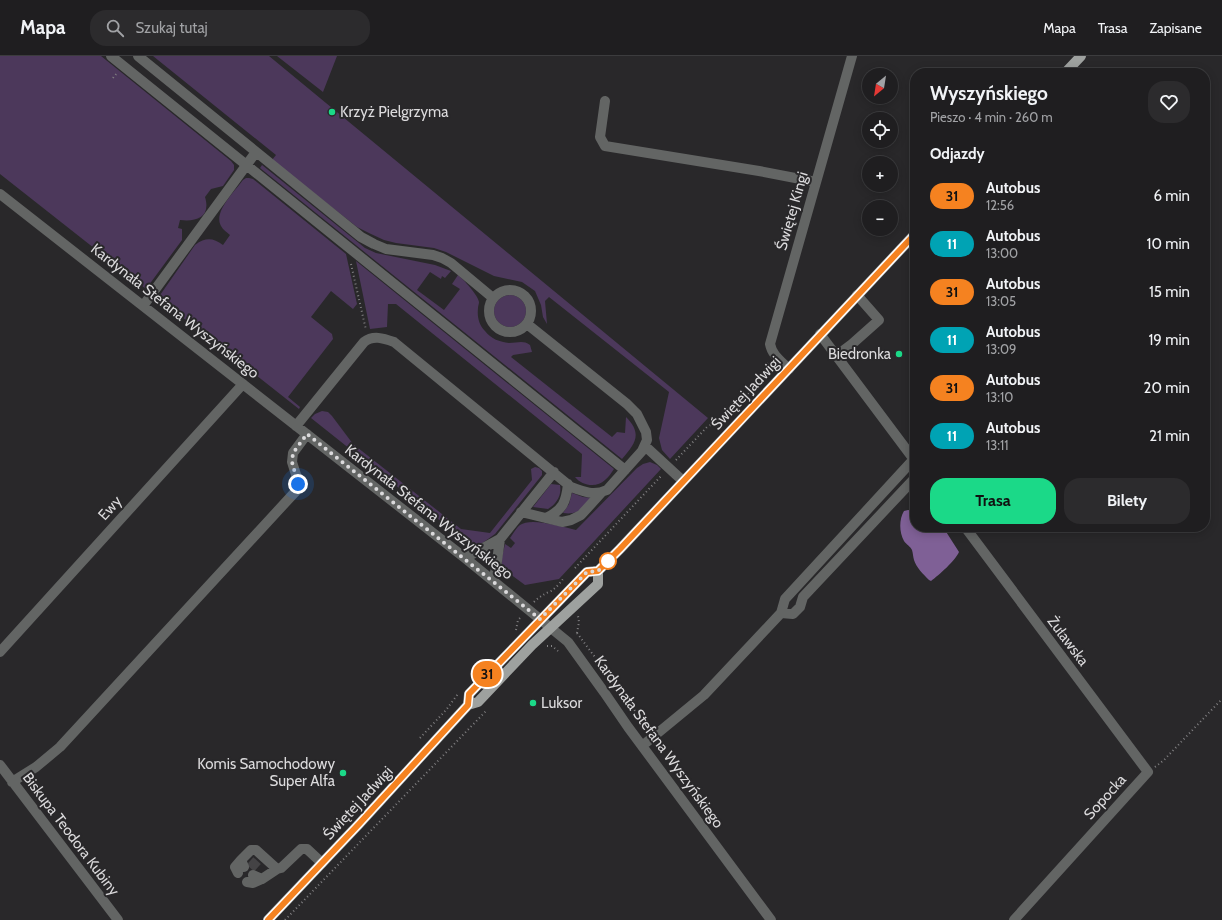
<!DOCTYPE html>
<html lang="pl">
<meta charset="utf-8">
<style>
body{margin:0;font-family:Cabin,sans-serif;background:#2c2b2d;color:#f1f3f6;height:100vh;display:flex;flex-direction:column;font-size:15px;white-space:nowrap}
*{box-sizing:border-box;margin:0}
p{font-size:13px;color:#a1a2a5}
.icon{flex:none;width:22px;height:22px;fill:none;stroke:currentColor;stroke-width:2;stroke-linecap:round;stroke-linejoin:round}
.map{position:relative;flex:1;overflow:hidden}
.drawer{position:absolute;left:910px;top:12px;width:300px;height:464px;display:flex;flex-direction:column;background:#1f1e20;border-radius:16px;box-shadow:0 2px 10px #0003,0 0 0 1px #3c3c3e}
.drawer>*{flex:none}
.badge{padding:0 8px;border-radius:13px;font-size:14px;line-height:26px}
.needle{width:26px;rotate:210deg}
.controls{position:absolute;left:862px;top:12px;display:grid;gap:8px}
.controls a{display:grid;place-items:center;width:36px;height:36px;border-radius:50%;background:#1f1e20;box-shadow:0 2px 10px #0003,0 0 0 1px #3c3c3e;font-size:20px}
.you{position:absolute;width:20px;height:20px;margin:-10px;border:3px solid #fff;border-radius:50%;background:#1a73e8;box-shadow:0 0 0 6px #1a73e833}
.map>.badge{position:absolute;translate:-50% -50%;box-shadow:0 0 0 2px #fff}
h2{padding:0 20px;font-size:15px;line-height:36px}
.round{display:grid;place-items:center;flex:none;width:42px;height:42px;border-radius:16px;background:#2c2b2d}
.overview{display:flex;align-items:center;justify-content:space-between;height:68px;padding:0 20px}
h1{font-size:19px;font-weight:800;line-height:30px}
.cta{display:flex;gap:8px;margin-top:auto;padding:8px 20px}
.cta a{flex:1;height:46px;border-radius:16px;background:#1bd988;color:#111;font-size:16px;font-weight:800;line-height:46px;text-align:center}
.cta a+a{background:#2c2b2d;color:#f1f3f6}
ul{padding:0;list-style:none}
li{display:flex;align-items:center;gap:12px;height:48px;padding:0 20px}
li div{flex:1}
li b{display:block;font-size:15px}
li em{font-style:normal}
li .badge{min-width:44px;font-weight:700;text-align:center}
header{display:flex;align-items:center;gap:24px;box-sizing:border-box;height:56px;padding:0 20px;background:#1f1e20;border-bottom:1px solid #3c3c3e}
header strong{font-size:19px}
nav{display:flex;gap:22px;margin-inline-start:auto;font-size:14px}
.search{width:280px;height:36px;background:#2c2b2d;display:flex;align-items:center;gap:10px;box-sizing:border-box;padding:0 14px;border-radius:16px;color:#a1a2a5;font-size:15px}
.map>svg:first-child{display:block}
.green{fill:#4c385b}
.water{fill:#7f6096}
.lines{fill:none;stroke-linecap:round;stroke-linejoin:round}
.minor-tunnel{stroke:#444345;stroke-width:10;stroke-dasharray:10 5;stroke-linecap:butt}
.path{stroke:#828183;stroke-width:2;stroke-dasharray:1 3;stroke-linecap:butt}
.minor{stroke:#636564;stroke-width:10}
.major{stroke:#9ea19f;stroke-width:10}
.line-casing{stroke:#fff;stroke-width:9}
.line{stroke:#f58220;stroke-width:6}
.walk{stroke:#dbdadc;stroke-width:4;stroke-dasharray:0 7.2}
.poi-dot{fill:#1bd988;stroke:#29282a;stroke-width:1.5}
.stop-dot{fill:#fff;stroke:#f58220;stroke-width:2}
.labels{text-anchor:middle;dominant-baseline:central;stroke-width:4;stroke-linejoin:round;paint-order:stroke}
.poi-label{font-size:15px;fill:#dbdadc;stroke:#29282a;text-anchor:start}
.street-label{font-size:15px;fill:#dbdadc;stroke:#29282a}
</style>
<header>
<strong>Mapa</strong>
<div class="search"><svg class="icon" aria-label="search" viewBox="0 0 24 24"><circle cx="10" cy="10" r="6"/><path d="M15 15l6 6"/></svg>Szukaj tutaj</div>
<nav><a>Mapa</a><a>Trasa</a><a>Zapisane</a></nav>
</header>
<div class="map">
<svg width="1222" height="864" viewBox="0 0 1222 864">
<rect width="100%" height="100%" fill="#29282a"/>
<path class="green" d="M0 0H101L231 105 234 109V114L223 130 211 133 205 141C211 161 197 166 180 164L178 172 182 173V184L146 233 0 118Z
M153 0H269L708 362 670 403 662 394 659 382 669 336 549 241 545 245 547 268 543 261 541 249 535 235 522 226 494 220 446 196 434 192 396 187 384 184 371 178 357 171 272 104 276 99Z
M277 0H337L323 36Z
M262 109 365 192 376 197 435 209 451 215 445 222 442 220 441 223 430 216 417 234 444 254 460 233 452 228 458 219C464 224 478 239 479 246 479 248 478 250 478 252 477 261 479 269 485 275 491 283 500 286 509 287 518 287 523 284 530 289L532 296 513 299 511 301 612 381 617 376 625 377 626 361C643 378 635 388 622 403L260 112Z
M246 122H249L253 123 346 198 357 248 353 253 331 235 311 261 332 278 333 283 288 341 300 351 299 353 158 242 195 189C206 181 213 182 223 189L230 179C227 176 223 174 221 170 213 156 235 135 243 124Z
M356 205 614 413C611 417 609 421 605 424 597 432 582 430 575 421H581L582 398 396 248H388L387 271 370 273Z
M494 255a16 16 0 1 1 32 0a16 16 0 1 1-32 0Z
M322 355 328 356 332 360 353 388 461 473 490 477 532 424 531 413 535 411 539 412 542 415V419L495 478 481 488 472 490 311 362 315 358Z
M650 406 657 409 661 413 559 523 525 529 502 512V501L505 488 511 492 515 487 510 482C513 478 516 472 520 469 531 461 563 471 576 474L637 412 643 408Z
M551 428 560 429C562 440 556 448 548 453L533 451Z
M572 437 583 441 592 442C583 453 578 459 563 457L569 448Z"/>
<path class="water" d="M908 454 915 455V471H943L959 496C955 505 939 519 931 525L929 524C923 518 916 511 914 504 913 501 913 497 912 494 911 491 906 488 904 485 899 476 899 463 904 455Z"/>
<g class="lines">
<path class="minor-tunnel" d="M250 805 259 813"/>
<path class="path" d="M113 22 117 17
M351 208 366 274
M743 344 760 324 768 307
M676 404 707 371C714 366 718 369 724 365
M575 512 662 419
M534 546C539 541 544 538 551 535 555 533 560 527 563 523
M516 574 518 564 521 561
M577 577 647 671
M577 577 579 566 578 560
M547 590H552L558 595
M420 682 446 654 458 638
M1155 711 1164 704 1222 643
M285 864 486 655"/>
<path class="minor" d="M111 0 625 414
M138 0 361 181 374 188 386 193 433 199 442 202 451 207 493 242
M605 45 600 81 605 90 759 115 816 126
M0 138 465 502 568 586 604 636 628 671 771 864
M489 255a21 21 0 1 1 42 0a21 21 0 1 1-42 0Z
M143 250 256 96
M820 278 915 405
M836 300 852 288 879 264 857 239
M789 313C781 305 772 299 770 288L852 0
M296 370 364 286C373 279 383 282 394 286L571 431C584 436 594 440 607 434L642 395 647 384 646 376 637 358 627 348 527 268
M645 390 683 425
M521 456 562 466 571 464 581 459 601 437
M546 462C563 454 566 446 568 428
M965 471 1148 716 1014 864
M465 502 500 483 554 416
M493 525 496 512 500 483
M781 557 785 543 914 403
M0 596 243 328
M642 690 704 639 781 557 793 558 800 551 803 541 915 422
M0 709 118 864
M12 726 36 711 60 691 296 435 299 428 292 406 293 397 307 378
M244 811 241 804 251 794H256L277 813 281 812 301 793H307L322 807
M238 817 235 811 241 804
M253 819 262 823 277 813
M247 826 253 827 262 823"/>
<path class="major" d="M1065 17 1081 0
M468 649 469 638 587 516 598 515 620 493 915 178
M268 864 359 768 468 649 478 646 532 589 598 528V515"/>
</g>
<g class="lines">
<defs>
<path id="line" d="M268 864 359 768 468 649 469 638 587 516 598 515 620 493 915 178"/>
</defs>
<use href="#line" class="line-casing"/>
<use href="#line" class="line"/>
<path class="walk" d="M298 428 292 406 293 397 307 378 540 563 587 516 598 515 609 504 608 505"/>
</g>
<g class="poi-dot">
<circle cx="332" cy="56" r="4"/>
<circle cx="899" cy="298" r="4"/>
<circle cx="533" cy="647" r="4"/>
<circle cx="343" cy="717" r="4"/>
</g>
<circle class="stop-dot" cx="608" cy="505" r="8"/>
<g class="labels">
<g class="poi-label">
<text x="340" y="56">Krzyż Pielgrzyma</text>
<text x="891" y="298" text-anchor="end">Biedronka</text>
<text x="541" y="647">Luksor</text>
<text x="335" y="708" text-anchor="end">Komis Samochodowy<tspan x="335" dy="17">Super Alfa</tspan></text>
</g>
<g class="street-label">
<text transform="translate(792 155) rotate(-74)">Świętej Kingi</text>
<text transform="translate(175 255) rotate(38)">Kardynała Stefana Wyszyńskiego</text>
<text transform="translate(746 337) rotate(-47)">Świętej Jadwigi</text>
<text transform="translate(110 452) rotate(-48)">Ewy</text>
<text transform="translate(429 456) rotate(38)">Kardynała Stefana Wyszyńskiego</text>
<text transform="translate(1068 585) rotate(53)">Żuławska</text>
<text transform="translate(659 686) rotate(54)">Kardynała Stefana Wyszyńskiego</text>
<text transform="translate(1105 741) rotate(-48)">Sopocka</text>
<text transform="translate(358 747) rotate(-47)">Świętej Jadwigi</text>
<text transform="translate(71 778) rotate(53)">Biskupa Teodora Kubiny</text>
</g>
</g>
</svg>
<div class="controls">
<a><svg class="needle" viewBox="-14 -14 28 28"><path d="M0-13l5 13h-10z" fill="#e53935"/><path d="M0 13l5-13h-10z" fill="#a1a2a5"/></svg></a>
<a><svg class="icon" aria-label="locate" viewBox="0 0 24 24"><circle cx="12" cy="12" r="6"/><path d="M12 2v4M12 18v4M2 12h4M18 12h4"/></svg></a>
<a>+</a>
<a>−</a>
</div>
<div class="you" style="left:298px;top:428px"></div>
<b class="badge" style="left:487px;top:618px;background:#f58220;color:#111">31</b>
<section class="drawer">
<div class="overview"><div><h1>Wyszyńskiego</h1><p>Pieszo · 4 min · 260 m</p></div><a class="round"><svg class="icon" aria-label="heart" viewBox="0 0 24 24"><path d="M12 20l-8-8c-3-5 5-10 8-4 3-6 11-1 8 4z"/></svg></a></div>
<h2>Odjazdy</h2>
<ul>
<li><span class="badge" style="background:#f58220;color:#111">31</span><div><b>Autobus</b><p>12:56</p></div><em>6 min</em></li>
<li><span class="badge" style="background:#00a3b4;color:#fff">11</span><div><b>Autobus</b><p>13:00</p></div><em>10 min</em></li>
<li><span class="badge" style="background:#f58220;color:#111">31</span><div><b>Autobus</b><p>13:05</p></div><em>15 min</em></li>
<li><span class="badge" style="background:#00a3b4;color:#fff">11</span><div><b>Autobus</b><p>13:09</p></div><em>19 min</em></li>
<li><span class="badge" style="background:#f58220;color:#111">31</span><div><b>Autobus</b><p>13:10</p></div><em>20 min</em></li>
<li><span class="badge" style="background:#00a3b4;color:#fff">11</span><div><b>Autobus</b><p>13:11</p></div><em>21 min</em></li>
</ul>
<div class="cta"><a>Trasa</a><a>Bilety</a></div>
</section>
</div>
